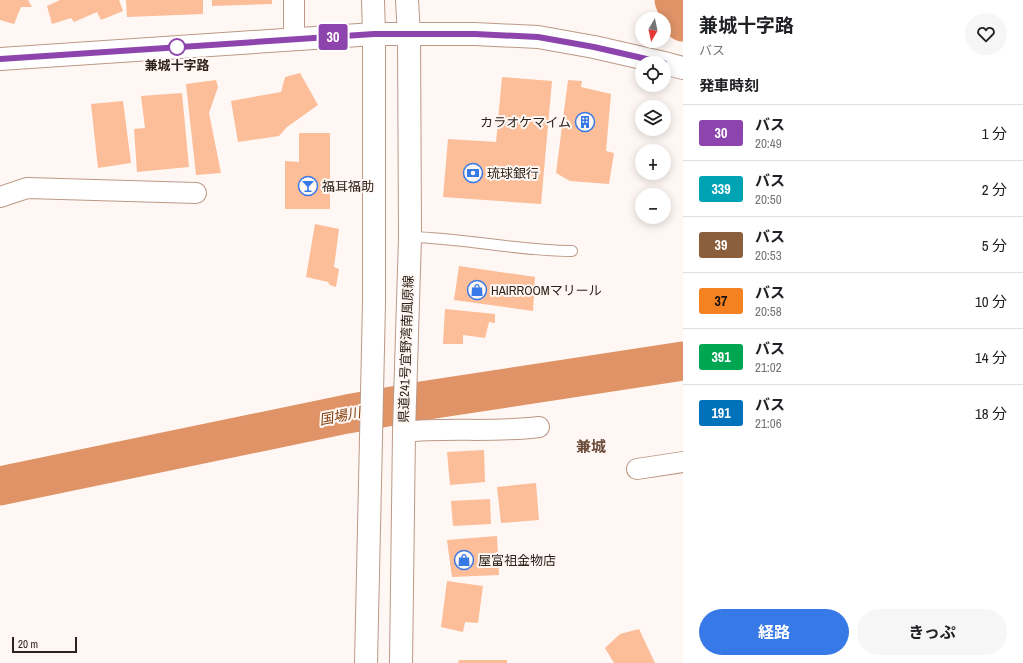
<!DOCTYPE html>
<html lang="ja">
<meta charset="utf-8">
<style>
body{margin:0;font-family:"Archivo Narrow","Noto Sans JP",sans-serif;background:#f6f6f6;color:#202124;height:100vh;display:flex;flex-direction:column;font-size:15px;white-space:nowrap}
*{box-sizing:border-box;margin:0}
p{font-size:13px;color:#757577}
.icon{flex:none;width:22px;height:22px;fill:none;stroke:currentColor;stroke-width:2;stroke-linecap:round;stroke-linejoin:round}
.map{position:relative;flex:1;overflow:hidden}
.side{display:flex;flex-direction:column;background:#fff;width:340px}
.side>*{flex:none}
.badge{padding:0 8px;border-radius:3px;font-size:14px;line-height:26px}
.needle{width:26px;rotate:189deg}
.buttons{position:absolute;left:635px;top:12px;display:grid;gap:8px}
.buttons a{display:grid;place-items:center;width:36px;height:36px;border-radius:50%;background:#fff;box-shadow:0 2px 10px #0003;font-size:20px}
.scale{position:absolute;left:12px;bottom:10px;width:65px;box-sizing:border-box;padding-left:4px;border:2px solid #2f221a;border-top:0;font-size:11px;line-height:14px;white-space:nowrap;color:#2f221a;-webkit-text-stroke:3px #fff7f3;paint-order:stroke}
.map>.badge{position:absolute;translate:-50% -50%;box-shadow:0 0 0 2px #fff}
h2{padding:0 16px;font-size:15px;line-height:36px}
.round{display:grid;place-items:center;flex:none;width:42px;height:42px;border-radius:21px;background:#f6f6f6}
.summary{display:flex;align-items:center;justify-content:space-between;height:68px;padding:0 16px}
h1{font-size:19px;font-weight:700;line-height:30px}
.action{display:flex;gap:8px;margin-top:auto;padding:8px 16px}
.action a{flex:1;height:46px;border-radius:24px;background:#3779e7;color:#fff;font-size:16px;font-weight:700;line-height:46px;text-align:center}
.action a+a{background:#f6f6f6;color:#202124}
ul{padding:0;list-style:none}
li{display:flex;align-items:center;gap:12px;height:56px;padding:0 16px;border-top:1px solid #e0e0e0}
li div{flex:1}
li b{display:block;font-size:15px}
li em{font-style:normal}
li .badge{min-width:44px;font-weight:700;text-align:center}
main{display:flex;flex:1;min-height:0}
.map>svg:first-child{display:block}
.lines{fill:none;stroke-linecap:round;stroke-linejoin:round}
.river{stroke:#df9367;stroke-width:39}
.building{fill:#fcbd99}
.lane-casing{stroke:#bc9986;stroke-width:12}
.street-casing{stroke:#bc9986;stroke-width:22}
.secondary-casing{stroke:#bc9986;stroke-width:24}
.primary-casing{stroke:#bc9986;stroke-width:24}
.highway-casing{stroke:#bc9986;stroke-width:24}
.lane{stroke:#fff;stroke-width:10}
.street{stroke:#fff;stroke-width:20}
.secondary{stroke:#fff;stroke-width:22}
.primary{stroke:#fff;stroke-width:22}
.highway{stroke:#fff;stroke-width:22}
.line-casing{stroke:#fff;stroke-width:9}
.line{stroke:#8e44ad;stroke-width:6}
.stop-dot{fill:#fff;stroke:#8e44ad;stroke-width:2}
.labels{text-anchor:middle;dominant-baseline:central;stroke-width:4;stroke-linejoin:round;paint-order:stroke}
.stop-label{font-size:13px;font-weight:bold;fill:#2f221a;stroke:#fff7f3}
.poi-label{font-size:13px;fill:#2f221a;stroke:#fff7f3;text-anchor:start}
.street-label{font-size:13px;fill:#2f221a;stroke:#fff7f3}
.water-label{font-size:14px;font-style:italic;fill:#833e0b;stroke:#fff7f3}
.quarter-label{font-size:15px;font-weight:bold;fill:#6b4c3b;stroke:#fff7f3}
</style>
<main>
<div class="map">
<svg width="683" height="663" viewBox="0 0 683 663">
<rect width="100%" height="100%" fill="#fff7f3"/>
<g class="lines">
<path class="river" d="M674 0 683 22
M0 486 347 414 421 401 683 361"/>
</g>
<path class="building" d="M0 0H28L32 7H21L14 24 0 20Z
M60 0H119L123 11 101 20 97 12 74 22 71 18 52 24 47 6Z
M126 0H203V14L127 17Z
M212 0H272V4L212 6Z
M300 73 318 105 287 127 279 136 238 142 231 101 281 92 285 77Z
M502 77 552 81 541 204 443 197 448 139 496 142Z
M216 80 218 87 209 113 221 173 196 175 186 84Z
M568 80 582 81 581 87 611 94 606 151 614 153 609 184 570 181 556 173Z
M182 93 189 167 137 172 134 129 145 128 141 96Z
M123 101 131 163 98 168 91 104Z
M299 133H330V209H285V161L299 162Z
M315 224 339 229 334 267 339 269 336 287 330 285 328 282 306 277Z
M459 266 535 277 533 311 454 300Z
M445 309 495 314V323L489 322 485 338 463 335V344H443Z
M484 450 485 482 450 485 447 452Z
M536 483 539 520 501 523 497 487Z
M490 499 491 524 453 526 451 501Z
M497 536 499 575 452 577 447 540Z
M447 581 483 586 478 623 465 622 463 632 441 627Z
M639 629 655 663H614L605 648 620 634Z
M459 660H507V663H458Z"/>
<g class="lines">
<defs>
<path id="lane" d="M410 237C465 238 518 251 572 251"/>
<path id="street" d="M294 0V39
M0 197 27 188 196 193
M404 432C448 427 494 433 539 427
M637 469 683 462"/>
<path id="secondary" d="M366 663 374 303V34
M401 663 404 432 410 237 409 35"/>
<path id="primary" d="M373 0 374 34
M407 0 409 35"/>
<path id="highway" d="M0 59 374 34H475L538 37 594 47 664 63
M664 63 683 68"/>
</defs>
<use href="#lane" class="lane-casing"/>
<use href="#street" class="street-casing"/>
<use href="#secondary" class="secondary-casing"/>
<use href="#primary" class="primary-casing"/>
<use href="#highway" class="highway-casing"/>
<use href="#lane" class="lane"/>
<use href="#street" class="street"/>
<use href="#secondary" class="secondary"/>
<use href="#primary" class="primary"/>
<use href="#highway" class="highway"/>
</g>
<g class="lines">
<defs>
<path id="line" d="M0 59 374 34H475L538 37 594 47 664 63"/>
</defs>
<use href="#line" class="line-casing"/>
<use href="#line" class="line"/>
</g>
<defs>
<symbol id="building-ring" viewBox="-11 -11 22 22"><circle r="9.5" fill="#fff7f3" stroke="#3779e7" stroke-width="1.5"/><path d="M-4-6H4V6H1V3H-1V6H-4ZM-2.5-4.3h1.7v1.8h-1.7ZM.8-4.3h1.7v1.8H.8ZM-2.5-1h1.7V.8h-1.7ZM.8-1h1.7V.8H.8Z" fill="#3779e7"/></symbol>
<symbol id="bank-ring" viewBox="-11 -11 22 22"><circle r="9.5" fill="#fff7f3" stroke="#3779e7" stroke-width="1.5"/><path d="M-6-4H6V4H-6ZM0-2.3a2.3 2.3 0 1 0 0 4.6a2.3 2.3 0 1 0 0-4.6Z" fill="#3779e7"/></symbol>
<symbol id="bar-ring" viewBox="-11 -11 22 22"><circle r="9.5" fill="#fff7f3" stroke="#3779e7" stroke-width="1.5"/><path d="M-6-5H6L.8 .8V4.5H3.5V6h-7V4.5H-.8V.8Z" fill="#3779e7"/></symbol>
<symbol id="shop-ring" viewBox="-11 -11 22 22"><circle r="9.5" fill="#fff7f3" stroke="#3779e7" stroke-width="1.5"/><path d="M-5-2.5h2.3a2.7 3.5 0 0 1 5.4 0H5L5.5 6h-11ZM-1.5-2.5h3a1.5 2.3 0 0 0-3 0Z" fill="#3779e7"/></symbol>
</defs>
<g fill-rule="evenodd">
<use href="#building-ring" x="574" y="111" width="22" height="22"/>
<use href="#bank-ring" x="462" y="162" width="22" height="22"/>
<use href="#bar-ring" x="297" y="175" width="22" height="22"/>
<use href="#shop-ring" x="466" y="279" width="22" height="22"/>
<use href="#shop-ring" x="453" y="549" width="22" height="22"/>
</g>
<circle class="stop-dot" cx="177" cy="47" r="8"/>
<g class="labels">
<g class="stop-label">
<text x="177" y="65">兼城十字路</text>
</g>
<g class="poi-label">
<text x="571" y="122" text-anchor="end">カラオケマイム</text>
<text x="487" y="173">琉球銀行</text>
<text x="322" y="186">福耳福助</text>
<text x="491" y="290">HAIRROOMマリール</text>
<text x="478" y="560">屋富祖金物店</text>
</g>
<g class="street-label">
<text transform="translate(406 349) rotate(-88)">県道241号宜野湾南風原線</text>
</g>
<g class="water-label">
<text transform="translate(340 416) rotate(-11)">国場川</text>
</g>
<g class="quarter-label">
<text x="591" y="446">兼城</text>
</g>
</g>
</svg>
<div class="buttons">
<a><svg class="needle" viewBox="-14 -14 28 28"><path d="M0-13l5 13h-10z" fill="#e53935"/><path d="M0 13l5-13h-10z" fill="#757577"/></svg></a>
<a><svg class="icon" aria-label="locate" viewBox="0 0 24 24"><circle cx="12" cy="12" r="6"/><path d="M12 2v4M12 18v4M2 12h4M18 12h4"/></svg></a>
<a><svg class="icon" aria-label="layers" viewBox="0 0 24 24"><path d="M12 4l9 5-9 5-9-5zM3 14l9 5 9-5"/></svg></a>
<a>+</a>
<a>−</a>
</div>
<div class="scale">20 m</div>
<b class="badge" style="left:333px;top:37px;background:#8e44ad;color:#fff">30</b>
</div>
<section class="side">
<div class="summary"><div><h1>兼城十字路</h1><p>バス</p></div><a class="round"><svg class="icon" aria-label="heart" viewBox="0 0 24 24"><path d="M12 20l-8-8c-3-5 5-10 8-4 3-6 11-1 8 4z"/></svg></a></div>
<h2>発車時刻</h2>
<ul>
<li><span class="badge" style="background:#8e44ad;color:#fff">30</span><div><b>バス</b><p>20:49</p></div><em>1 分</em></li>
<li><span class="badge" style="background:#00a3b4;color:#fff">339</span><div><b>バス</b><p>20:50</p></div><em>2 分</em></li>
<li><span class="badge" style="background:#8b5e3c;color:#fff">39</span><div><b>バス</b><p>20:53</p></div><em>5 分</em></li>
<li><span class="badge" style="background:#f58220;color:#111">37</span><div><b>バス</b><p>20:58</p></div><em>10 分</em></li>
<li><span class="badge" style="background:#00a651;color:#fff">391</span><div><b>バス</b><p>21:02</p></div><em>14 分</em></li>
<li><span class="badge" style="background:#0072bc;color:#fff">191</span><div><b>バス</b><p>21:06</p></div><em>18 分</em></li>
</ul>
<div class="action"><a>経路</a><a>きっぷ</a></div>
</section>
</main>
